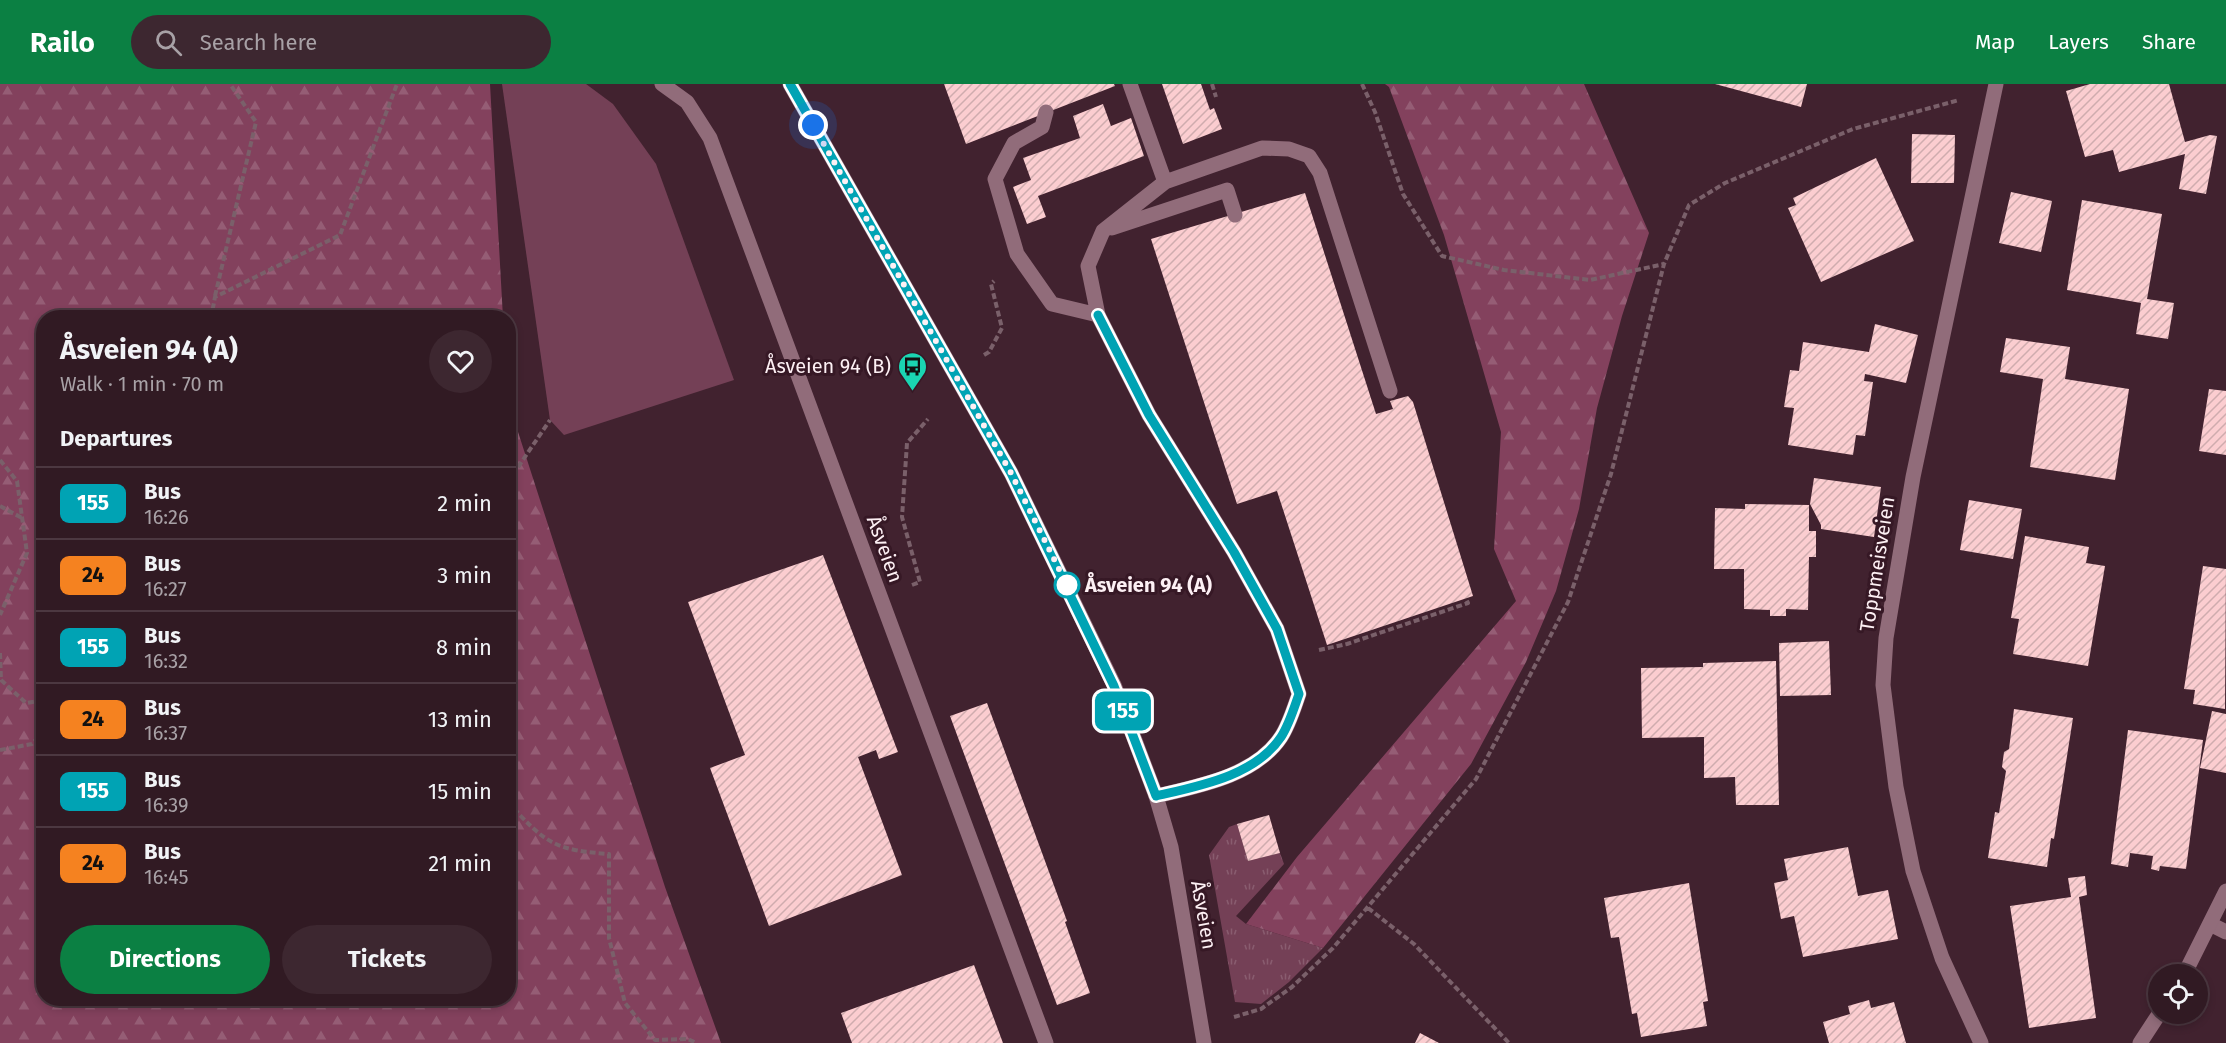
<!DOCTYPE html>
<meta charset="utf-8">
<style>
body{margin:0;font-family:"Fira Sans",sans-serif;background:#3d2730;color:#f1f3f6;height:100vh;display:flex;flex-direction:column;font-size:22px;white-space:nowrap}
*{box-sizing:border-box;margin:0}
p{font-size:20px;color:#a8a1a6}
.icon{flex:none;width:33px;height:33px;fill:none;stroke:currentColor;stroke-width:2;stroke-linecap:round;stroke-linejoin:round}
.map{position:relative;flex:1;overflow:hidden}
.side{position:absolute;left:36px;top:226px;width:480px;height:696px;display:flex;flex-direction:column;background:#311a23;border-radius:24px;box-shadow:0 3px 9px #0003,0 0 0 2px #4c3841}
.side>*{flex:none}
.badge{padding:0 12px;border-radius:9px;font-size:21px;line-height:39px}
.fabs{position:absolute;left:2148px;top:880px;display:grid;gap:12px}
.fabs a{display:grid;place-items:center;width:60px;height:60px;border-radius:50%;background:#311a23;box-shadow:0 3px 9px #0003,0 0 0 2px #4c3841;font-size:30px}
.you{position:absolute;width:30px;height:30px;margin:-15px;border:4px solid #fff;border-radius:50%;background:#1a73e8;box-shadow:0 0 0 9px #1a73e833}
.map>.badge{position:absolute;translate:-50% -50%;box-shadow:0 0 0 3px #fff}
h2{padding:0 24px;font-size:22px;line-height:54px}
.round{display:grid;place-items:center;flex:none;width:63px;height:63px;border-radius:32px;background:#3d2730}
.overview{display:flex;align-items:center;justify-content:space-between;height:102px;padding:0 24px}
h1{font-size:28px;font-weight:700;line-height:45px}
.primary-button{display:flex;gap:12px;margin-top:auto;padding:12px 24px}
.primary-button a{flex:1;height:69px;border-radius:36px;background:#0b8043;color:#fff;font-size:24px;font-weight:700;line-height:69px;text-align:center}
.primary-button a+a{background:#3d2730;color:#f1f3f6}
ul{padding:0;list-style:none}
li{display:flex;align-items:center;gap:18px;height:72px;padding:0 24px;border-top:2px solid #4c3841}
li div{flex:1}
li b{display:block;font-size:22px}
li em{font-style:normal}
li .badge{min-width:66px;font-weight:700;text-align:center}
header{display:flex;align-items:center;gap:36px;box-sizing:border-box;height:84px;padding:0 30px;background:#0b8043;color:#fff}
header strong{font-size:28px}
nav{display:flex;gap:33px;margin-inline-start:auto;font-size:21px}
.search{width:420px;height:54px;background:#3d2730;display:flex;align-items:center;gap:15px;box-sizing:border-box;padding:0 21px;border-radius:33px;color:#a8a1a6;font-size:22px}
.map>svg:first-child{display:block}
.grass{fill:url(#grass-tufts)}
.forest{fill:url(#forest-firs)}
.park{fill:#744056}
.building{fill:url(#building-hatch)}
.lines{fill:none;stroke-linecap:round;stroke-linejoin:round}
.path{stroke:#7a606a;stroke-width:4;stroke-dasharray:6 3;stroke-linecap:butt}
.lane{stroke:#916c7a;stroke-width:15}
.street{stroke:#916c7a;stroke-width:15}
.secondary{stroke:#916c7a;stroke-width:15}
.line-casing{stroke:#fff;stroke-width:14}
.line{stroke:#00a3b4;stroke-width:9}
.walk{stroke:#fdf0f4;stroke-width:6;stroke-dasharray:0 10.8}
.stop-dot{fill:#fff;stroke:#00a3b4;stroke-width:3}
.labels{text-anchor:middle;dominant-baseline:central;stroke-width:6;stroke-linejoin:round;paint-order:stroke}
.poi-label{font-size:20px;fill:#fdf0f4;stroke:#361825;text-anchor:end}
.street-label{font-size:20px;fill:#fdf0f4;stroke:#361825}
.stop-label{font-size:20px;font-weight:bold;fill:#fdf0f4;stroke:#361825;text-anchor:start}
</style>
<header>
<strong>Railo</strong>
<div class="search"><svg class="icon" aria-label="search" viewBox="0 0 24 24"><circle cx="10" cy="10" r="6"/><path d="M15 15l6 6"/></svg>Search here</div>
<nav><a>Map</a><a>Layers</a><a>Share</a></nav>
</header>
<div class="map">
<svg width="2226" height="959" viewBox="0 0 2226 959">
<defs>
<pattern id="grass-tufts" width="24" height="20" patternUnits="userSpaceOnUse" patternTransform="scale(1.5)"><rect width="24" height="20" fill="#744056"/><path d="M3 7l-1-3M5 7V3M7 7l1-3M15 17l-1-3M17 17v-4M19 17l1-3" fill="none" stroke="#895c6f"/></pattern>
<pattern id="forest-firs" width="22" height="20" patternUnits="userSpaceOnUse" patternTransform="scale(1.5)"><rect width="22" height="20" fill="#83415d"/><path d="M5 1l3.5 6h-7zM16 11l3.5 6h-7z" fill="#955d75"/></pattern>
<pattern id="building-hatch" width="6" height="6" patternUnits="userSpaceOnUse" patternTransform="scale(1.5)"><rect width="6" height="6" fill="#fbcdd0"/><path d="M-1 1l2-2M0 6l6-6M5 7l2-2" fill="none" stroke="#cfacae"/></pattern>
</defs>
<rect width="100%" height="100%" fill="#41222f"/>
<path class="grass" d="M1237 740 1248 777 1280 769 1284 780 1236 832 1246 840 1323 864 1289 898 1261 920 1235 918 1209 771 1229 743Z"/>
<path class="forest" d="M0 0H490L503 234H44V915H508L509 320 665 803 721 959H0Z
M1385 0H1584L1649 149 1622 232 1597 324 1579 425 1556 507 1526 578 1471 680 1323 864 1246 840 1297 773 1516 517 1494 465 1501 348 1444 151 1389 3Z"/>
<path class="park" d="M502 0H586L613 20 656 80 734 296 564 351 550 336Z"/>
<path class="building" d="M944 0H1114L1115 2 966 60Z
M1162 0H1201L1210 26 1214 24 1222 45 1183 60Z
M1715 0H1807L1801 23Z
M2090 0H2169L2185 58 2210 51 2217 52 2206 110 2179 105 2185 70 2119 88 2113 66 2085 73 2066 7Z
M1103 20 1111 42 1131 34 1144 72 1038 112 1046 133 1027 140 1013 103 1031 96 1023 74 1080 54 1073 32Z
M1912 50 1955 51 1954 99H1911Z
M1876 74 1914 157 1821 198 1788 124 1796 121 1793 114Z
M2011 108 2052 117 2041 168 1999 159Z
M1305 109 1376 330 1393 325 1390 317 1408 312 1413 318 1473 512 1327 561 1277 407 1237 420 1151 155Z
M2082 116 2162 130 2147 215 2174 219 2168 255 2136 250 2141 219 2067 206Z
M1875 240 1918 251 1906 299 1865 290 1864 297 1873 298 1865 352 1856 351 1853 371 1788 361 1794 324 1784 323 1790 286 1799 287 1803 258 1869 268Z
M2006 254 2070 263 2065 295 2129 305 2115 396 2030 383 2043 295 2000 288Z
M2209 305 2226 307V371L2199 367Z
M1814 394 1881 403 1874 453 1821 445V441L1810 420Z
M1969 416 2022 425 2013 475 1960 466Z
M1745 420 1809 421V447H1816V473H1809L1808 526 1786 525V532H1770V526L1744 525V485H1714L1715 424 1745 425Z
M2025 452 2089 463 2086 479 2105 482 2088 582 2013 570 2019 535 2011 534Z
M823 471 898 668 879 675 876 666 858 673 902 791 769 842 710 684 745 671 688 518Z
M2203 482 2226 485 2225 625 2193 620 2195 606 2184 605Z
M1829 557 1831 611 1780 612 1779 559Z
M1776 577 1779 721H1736L1735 693 1704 694V653L1642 654 1641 584 1703 583V579Z
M987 619 1067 837 1065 838 1090 909 1057 921 950 632Z
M2014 625 2073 634 2054 755 2051 754 2047 783 1988 774 1995 728 1999 729 2006 687 2002 683 2004 668 2009 665Z
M2212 627 2226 630V689L2200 684Z
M2128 646 2203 656 2186 785 2160 782 2159 787 2151 785 2153 772 2130 769 2128 783 2111 780Z
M1269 731 1280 769 1248 777 1237 740Z
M1848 763 1858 812 1888 806 1898 855 1803 873 1794 832 1781 835 1774 799 1788 796 1784 775Z
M2085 792 2087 811 2079 813 2096 934 2029 944 2010 822 2071 813 2068 794Z
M1689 799 1708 917 1703 918 1707 942 1641 953 1637 929 1632 930 1619 853 1611 854 1604 814Z
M974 881 1003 959H852L841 929Z
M1869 916 1871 924 1894 918 1906 959H1829L1823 938 1850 930 1848 922Z
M1420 949 1439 959H1415Z"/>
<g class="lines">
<path class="path" d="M1212 0 1216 13
M1362 0 1375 28 1403 110 1442 172 1504 186 1590 196 1664 180
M215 212 256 38 230 0
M211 234 215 213 340 151 397 0
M984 271 989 268 1002 244 991 200 994 197
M0 376 17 397 27 469 0 531
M508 398 550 336
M0 422 22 434
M912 501 920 498 902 433 907 359 928 335
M1319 566 1347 560 1468 519 1466 515
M0 569 1 596 26 619 44 616
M0 666 32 660 44 647
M508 718C545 759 554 766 609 770V854L625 919 655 956 688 955 696 959
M1368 824 1414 860 1509 959
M1234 933 1261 925 1292 903 1333 864 1476 695 1568 518 1611 390 1664 180 1689 121 1725 99 1853 45 1959 16"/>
<path class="lane" d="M1130 0 1165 98
M1046 28 1042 43 1014 59 995 95 1017 170 1052 220 1098 231 1088 182 1103 147 1165 98 1262 64 1289 65 1309 72 1320 89 1390 307
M1112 144 1227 106 1235 131
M2210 840 2226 848"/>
<path class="street" d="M662 0 687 18 710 54 1046 959
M1098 231 1149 331 1234 468 1277 545 1299 610C1294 624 1289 641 1281 653 1255 692 1199 702 1156 712
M2184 891 2226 807
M1981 959 1942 874 1913 787 1896 703 1883 601 1886 554 1913 393 1996 0
M2140 959 2159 930"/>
<path class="secondary" d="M790 0 1011 389 1114 601 1156 712 1171 763 1204 959"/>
</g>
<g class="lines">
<defs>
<path id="line" d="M790 0 1011 389 1114 602 1156 712C1199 702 1255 692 1281 653 1289 641 1294 624 1299 610L1277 545 1234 468 1149 331 1098 231"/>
</defs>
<use href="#line" class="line-casing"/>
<use href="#line" class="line"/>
<path class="walk" d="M813 41 1011 389 1067 501"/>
</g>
<defs>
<symbol id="bus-pin" viewBox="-11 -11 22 30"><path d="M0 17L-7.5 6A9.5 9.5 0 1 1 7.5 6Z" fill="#1ad5b2" stroke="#361825"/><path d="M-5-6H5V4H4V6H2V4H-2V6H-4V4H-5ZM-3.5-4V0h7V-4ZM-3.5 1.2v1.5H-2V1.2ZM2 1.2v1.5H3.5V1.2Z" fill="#111"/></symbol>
</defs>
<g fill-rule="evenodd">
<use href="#bus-pin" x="896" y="266" width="33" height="45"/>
</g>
<circle class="stop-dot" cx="1067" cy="501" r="12"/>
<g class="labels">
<g class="poi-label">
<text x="891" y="282">Åsveien 94 (B)</text>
</g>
<g class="street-label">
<text transform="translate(885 465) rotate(70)">Åsveien</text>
<text transform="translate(1877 480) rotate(-81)">Toppmeisveien</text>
<text transform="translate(1204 831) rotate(80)">Åsveien</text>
</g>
<g class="stop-label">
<text x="1085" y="501">Åsveien 94 (A)</text>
</g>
</g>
</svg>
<div class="fabs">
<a><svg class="icon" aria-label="locate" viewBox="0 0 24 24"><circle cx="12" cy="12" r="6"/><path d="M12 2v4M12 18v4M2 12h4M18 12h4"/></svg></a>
</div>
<div class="you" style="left:813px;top:41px"></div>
<b class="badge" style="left:1123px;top:627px;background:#00a3b4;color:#fff">155</b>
<section class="side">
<div class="overview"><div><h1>Åsveien 94 (A)</h1><p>Walk · 1 min · 70 m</p></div><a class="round"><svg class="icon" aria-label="heart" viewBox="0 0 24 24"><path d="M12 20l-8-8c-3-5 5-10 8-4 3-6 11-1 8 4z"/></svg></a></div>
<h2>Departures</h2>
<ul>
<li><span class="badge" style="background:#00a3b4;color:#fff">155</span><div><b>Bus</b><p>16:26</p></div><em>2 min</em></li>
<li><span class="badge" style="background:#f58220;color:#111">24</span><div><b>Bus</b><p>16:27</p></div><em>3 min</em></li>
<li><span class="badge" style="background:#00a3b4;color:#fff">155</span><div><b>Bus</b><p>16:32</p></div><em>8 min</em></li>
<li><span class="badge" style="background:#f58220;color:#111">24</span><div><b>Bus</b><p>16:37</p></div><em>13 min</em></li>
<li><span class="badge" style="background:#00a3b4;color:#fff">155</span><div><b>Bus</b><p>16:39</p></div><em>15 min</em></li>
<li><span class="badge" style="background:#f58220;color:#111">24</span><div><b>Bus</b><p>16:45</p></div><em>21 min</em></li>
</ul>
<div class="primary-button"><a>Directions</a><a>Tickets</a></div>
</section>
</div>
